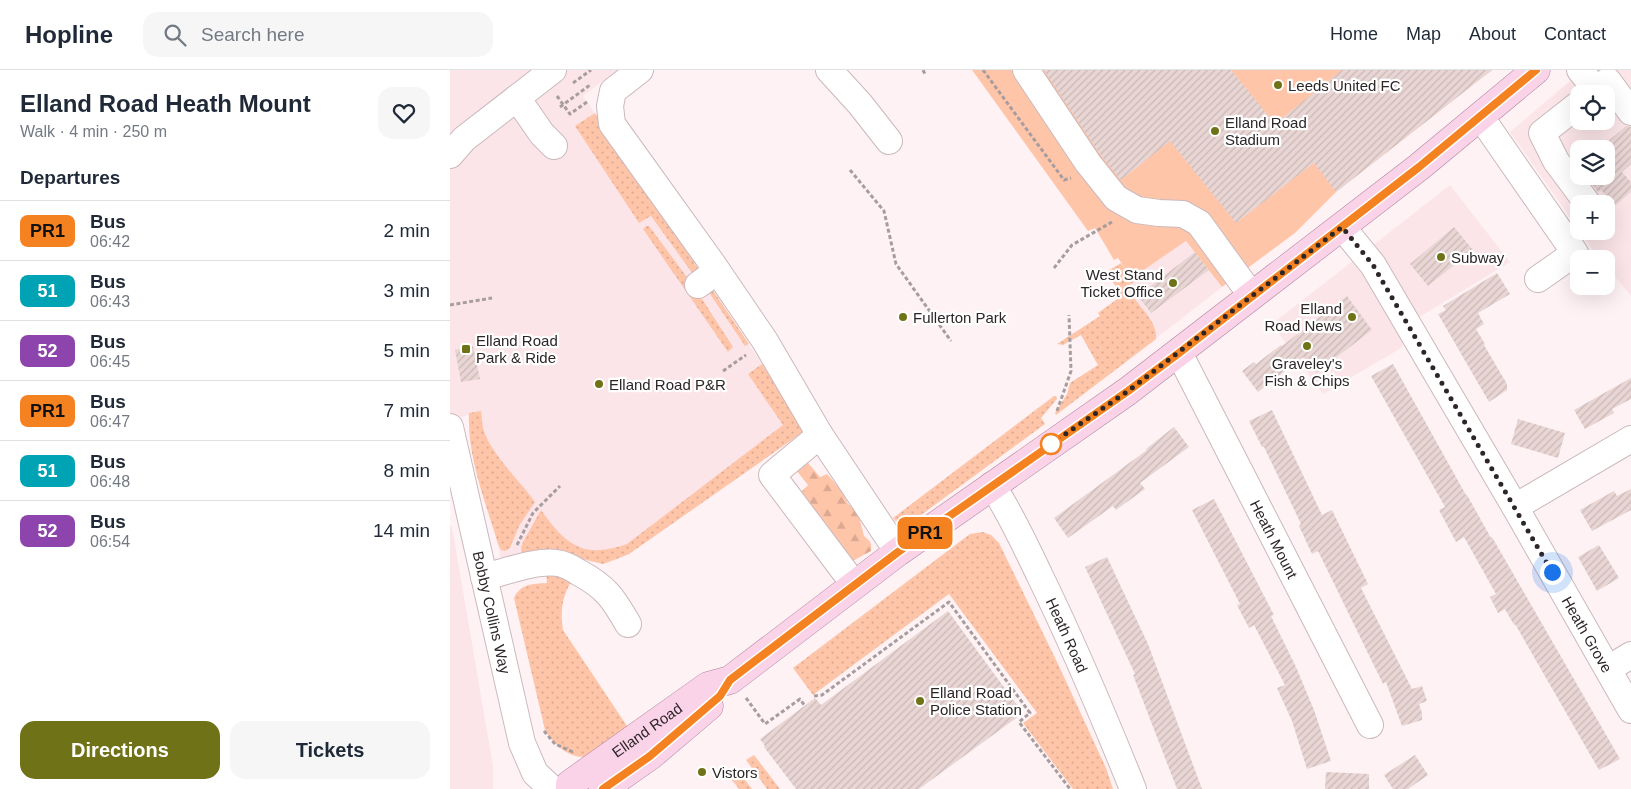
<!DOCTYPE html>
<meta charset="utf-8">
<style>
body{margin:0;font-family:Arial,sans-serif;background:#f6f6f7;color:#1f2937;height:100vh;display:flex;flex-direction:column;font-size:19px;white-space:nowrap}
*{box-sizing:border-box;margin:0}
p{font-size:16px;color:#747a83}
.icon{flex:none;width:28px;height:28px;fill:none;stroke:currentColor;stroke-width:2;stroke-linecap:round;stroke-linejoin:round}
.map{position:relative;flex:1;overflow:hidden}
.drawer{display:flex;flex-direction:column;background:#fff;width:450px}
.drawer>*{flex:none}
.badge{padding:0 10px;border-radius:8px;font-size:18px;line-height:32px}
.buttons{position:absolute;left:1120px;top:15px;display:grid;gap:10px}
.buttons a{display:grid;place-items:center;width:45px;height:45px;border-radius:10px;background:#fff;box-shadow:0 5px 20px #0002;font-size:25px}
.you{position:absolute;width:25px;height:25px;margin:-12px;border:4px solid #fff;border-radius:50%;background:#1a73e8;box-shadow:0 0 0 8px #1a73e833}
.map>.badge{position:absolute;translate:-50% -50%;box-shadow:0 0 0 2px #fff}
h2{padding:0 20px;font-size:19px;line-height:45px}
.round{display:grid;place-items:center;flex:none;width:52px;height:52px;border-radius:15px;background:#f6f6f7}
.head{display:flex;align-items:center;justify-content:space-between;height:85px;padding:0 20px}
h1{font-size:24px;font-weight:700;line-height:38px}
.button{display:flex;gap:10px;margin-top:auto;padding:10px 20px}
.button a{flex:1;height:58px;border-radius:15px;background:#707217;color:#fff;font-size:20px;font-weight:700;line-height:58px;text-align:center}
.button a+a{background:#f6f6f7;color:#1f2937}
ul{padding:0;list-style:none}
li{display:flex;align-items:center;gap:15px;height:60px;padding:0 20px;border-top:1px solid #e0e1e3}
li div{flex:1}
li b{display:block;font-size:19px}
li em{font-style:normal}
li .badge{min-width:55px;font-weight:700;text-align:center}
header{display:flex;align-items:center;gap:30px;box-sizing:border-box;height:70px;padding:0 25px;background:#fff;border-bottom:1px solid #e0e1e3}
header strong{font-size:24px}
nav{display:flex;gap:28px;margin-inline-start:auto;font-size:18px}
.search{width:350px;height:45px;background:#f6f6f7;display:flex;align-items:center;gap:12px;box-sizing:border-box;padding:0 18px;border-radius:15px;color:#747a83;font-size:19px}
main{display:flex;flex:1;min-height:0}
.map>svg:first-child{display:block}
.built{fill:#fbe5e9;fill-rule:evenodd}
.grass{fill:url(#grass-dots)}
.forest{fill:url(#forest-firs)}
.green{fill:#ffc5a9}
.building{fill:url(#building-hatch)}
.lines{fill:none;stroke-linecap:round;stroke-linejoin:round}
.minor-casing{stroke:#cbb8bc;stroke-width:28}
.major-casing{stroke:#b0839b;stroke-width:29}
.path{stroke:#a79d9f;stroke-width:3;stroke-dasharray:4 2.5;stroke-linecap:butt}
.minor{stroke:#fff;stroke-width:26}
.major{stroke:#fad3e9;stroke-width:28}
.line-casing{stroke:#fff;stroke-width:11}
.line{stroke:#f58220;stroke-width:8}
.walk{stroke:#2d2627;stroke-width:5;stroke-dasharray:0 9}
.poi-dot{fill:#707217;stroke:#fff;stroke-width:2}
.stop-dot{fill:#fff;stroke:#f58220;stroke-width:2.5}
.labels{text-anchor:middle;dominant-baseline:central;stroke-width:4.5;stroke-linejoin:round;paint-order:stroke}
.poi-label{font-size:15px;fill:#2d2627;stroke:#fff;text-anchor:start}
.street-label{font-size:15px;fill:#2d2627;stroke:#fff}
</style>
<header>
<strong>Hopline</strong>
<div class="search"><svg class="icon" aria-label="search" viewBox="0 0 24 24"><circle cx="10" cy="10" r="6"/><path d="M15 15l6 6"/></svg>Search here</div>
<nav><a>Home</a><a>Map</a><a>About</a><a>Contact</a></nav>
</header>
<main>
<section class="drawer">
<div class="head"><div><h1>Elland Road Heath Mount</h1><p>Walk · 4 min · 250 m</p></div><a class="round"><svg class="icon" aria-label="heart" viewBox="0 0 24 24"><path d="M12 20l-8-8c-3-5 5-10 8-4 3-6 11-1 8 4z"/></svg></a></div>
<h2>Departures</h2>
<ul>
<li><span class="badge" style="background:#f58220;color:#111">PR1</span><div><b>Bus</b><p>06:42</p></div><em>2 min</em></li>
<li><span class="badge" style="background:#00a3b4;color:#fff">51</span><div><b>Bus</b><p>06:43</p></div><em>3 min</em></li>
<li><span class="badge" style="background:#8e44ad;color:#fff">52</span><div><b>Bus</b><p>06:45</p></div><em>5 min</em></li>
<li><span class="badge" style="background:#f58220;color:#111">PR1</span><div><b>Bus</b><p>06:47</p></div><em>7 min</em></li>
<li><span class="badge" style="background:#00a3b4;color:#fff">51</span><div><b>Bus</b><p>06:48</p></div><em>8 min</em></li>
<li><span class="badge" style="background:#8e44ad;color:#fff">52</span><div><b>Bus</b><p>06:54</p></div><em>14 min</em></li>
</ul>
<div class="button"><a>Directions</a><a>Tickets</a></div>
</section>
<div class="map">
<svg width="1181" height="719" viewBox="0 0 1181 719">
<defs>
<pattern id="grass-dots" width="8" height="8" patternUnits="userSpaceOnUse" patternTransform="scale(1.25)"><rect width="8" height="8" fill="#ffc5a9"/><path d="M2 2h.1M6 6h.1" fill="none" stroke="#dba991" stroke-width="1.8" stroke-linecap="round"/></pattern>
<pattern id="forest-firs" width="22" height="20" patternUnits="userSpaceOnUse" patternTransform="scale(1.25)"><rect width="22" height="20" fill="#ffc5a9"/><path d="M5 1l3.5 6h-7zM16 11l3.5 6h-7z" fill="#dba991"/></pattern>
<pattern id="building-hatch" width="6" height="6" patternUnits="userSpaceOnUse" patternTransform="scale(1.25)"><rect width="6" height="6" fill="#e9d6d4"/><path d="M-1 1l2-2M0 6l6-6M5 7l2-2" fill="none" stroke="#c8b8b6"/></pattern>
</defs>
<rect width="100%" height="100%" fill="#fef2f4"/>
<path class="built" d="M0 0H167L133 26 356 360 179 484 166 490 153 494 132 489 51 490 48 474 34 431 19 345 0 350Z
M1133 0H1181V226L1156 196V189H1150L1129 161H1156V134H1129V160L1060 62ZM1129 24H1156V51H1129ZM1129 79H1156V106H1129Z
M1000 115 1060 192 966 249 951 278 873 324 822 254Z
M736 171 772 217 655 308 630 263 673 231 671 215Z
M0 456 2 457 43 696V719H0Z"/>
<path class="grass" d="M145 43 251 203 245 207 201 146 189 153 125 56Z
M196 156H199L245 218 283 277 278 282 193 159Z
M671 193 685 211 674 219 680 229 684 228C692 239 708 254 706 269L606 345 605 343 617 324 620 313 648 295 631 265 613 275 607 274 650 246 648 243 670 227 669 221 656 202Z
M260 216 299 274 295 276 256 218Z
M312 294 356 360 179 484 153 494 132 489 72 484 71 478 73 472 91 440C117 476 133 489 177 474L333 355 298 304Z
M604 326H606L607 329 591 348 595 354 452 459 443 448Z
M31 341C32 348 32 357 35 364 45 388 70 411 85 432L69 456 60 478 55 481 51 480 48 474C36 432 17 388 19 343Z
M533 462 541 465 549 473 608 594 656 698 663 719H623L573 653 587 643 499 524 363 625 343 598 520 464Z
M96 501 121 512C112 527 110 543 113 560L181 662C171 668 150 684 140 686 121 691 104 675 95 660L64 528C71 513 83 514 97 513Z
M304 685 330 719H317L296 690Z
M286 698 302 719H289L278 705Z"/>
<path class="forest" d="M353 387 370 407 377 404 392 421 398 434 405 439 409 446 414 466C420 471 422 472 421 481L399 493 346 427 358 415 342 395Z"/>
<path class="green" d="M522 0H1042L886 122 845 163 772 217 736 171 682 208 668 188 664 190 645 158 638 161Z"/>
<path class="building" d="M594 0H781L825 54 892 0H1042L886 122 864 93 786 153 720 71 671 110 650 84Z
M1176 56 1181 57V94L1172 102 1181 112V122L1165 136 1151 120 1148 122 1136 106H1156V79H1149Z
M1004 157 1023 180 978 216 960 194Z
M745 182 759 200 701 243 688 226Z
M1047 203 1060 224 1028 243 1034 254 1026 259 1035 274 1034 275 1057 314V320L1039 332 988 244 996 240 993 236Z
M897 226 922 260 866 303 853 287 808 322 792 301 804 292 806 294 831 275 832 276Z
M23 276 30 309 11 312 5 280Z
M943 294 1016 425H1017L1041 468 1042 467 1170 689 1149 700 1065 554 1064 555 1055 539 1048 543 1040 527 1046 524 1014 467 1006 472 989 440 995 437 921 306Z
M1181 308V329L1162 339 1164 343 1135 359 1124 340Z
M822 340 872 445 882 440 918 514 911 518 962 619 972 616 977 631 969 634 972 643V650L952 656 936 612 933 614 868 481 862 484 849 456 851 454 814 377H812L799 351Z
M1068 349 1115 363 1108 388 1061 374Z
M724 357 739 377 690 413 695 419 666 440 663 436 618 468 604 448 697 380 696 379Z
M1181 419V440L1142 461 1130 440 1164 421 1167 426Z
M764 429 824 545 821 546 846 597 864 640 881 691 857 699 842 651 827 618 835 615 804 555 799 558 787 535 790 534 742 440Z
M1149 475 1169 508 1147 521 1128 487Z
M657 487 698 574 752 719H727L683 605 685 604 635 497Z
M498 541 573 643 469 719H346L314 677 315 676 310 669 365 628 371 635Z
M965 685 978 705 958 719H943L934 705Z
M876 702 919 704V719H875Z"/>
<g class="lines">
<defs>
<g id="minor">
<path d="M190 0 163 21 160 36 162 54 264 196 315 271 370 365 448 482"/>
<path d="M379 0 410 34 439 71"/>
<path d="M576 0 638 93 666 128 687 140 709 143 733 144 749 153 802 226"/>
<path d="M1130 0 1146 20 1142 24"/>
<path d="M1146 20 1158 11 1181 42"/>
<path d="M67 28 92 64 104 76"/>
<path d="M1129 34 1092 63 1106 91 1138 134"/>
<path d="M1030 46 1125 183 1088 209"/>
<path d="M0 85 14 69 103 0"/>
<path id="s1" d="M892 157 923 195 1065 437 1181 640"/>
<path d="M248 215 267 201"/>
<path id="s2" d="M729 283 920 655"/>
<path id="s3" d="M0 357 72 673 85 703 102 719"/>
<path d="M370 365 322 405 404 514"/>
<path id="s4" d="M542 415C561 444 575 475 590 506 624 576 654 647 683 719"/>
<path d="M1065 437 1181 369"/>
<path d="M34 507C55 502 86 490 107 493 114 494 122 498 128 502 156 517 163 528 178 554"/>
<path d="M1158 599 1181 585"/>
</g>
<g id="major">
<path id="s5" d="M120 719V714L258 616 280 610 448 482 678 321 969 97 1086 0"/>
<path d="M153 719 200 686 259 636"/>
</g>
</defs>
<use href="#minor" class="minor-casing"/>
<use href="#major" class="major-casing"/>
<path class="path" d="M473 0 475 4
M533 0 614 110 621 108
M123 13 141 0
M107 26 120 44 137 32
M110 37 140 15
M400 100 434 141 446 194 501 271
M604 198 622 175 662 152
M0 235 42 228
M273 301 296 285
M607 341 621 301 619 245
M67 475 83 443 110 416
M364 626 372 625 499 532 580 643 569 652 620 719
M296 628 315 654 350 629 355 636
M94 661 105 674 123 682
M265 706 273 698"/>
<use href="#minor" class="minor"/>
<use href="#major" class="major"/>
</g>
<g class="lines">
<defs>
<path id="line" d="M153 719 200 686 270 626 280 610 448 482 678 321 729 283 969 97 1086 0"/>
</defs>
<use href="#line" class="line-casing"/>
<use href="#line" class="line"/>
<path class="walk" d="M601 374 678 321 892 157 923 195 1102 502"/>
</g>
<g class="poi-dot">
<circle cx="828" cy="15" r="5"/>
<circle cx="765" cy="61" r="5"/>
<circle cx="991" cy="187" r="5"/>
<circle cx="723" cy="213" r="5"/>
<circle cx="453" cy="247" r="5"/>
<circle cx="902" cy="247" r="5"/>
<circle cx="857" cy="276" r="5"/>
<rect x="11" y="274" width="10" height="10" rx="2.5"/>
<circle cx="149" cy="314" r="5"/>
<circle cx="470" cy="631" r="5"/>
<circle cx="252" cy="702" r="5"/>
</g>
<circle class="stop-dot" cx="601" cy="374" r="10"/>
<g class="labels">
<g class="poi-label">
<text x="838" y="15">Leeds United FC</text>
<text x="775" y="52">Elland Road<tspan x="775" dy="17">Stadium</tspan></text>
<text x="1001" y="187">Subway</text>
<text x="713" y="204" text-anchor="end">West Stand<tspan x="713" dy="17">Ticket Office</tspan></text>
<text x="892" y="238" text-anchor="end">Elland<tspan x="892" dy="17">Road News</tspan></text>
<text x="463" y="247">Fullerton Park</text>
<text x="26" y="270">Elland Road<tspan x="26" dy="17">Park &amp; Ride</tspan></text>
<text x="857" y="293" text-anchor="middle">Graveley's<tspan x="857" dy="17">Fish &amp; Chips</tspan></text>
<text x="159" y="314">Elland Road P&amp;R</text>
<text x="480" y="622">Elland Road<tspan x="480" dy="17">Police Station</tspan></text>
<text x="262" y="702">Vistors</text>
</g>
<g class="street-label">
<text stroke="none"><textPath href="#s2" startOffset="209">Heath Mount</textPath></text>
<text stroke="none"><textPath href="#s3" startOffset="190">Bobby Collins Way</textPath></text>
<text stroke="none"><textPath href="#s1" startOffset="476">Heath Grove</textPath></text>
<text stroke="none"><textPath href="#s4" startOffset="168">Heath Road</textPath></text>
<text stroke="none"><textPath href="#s5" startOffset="99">Elland Road</textPath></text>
</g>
</g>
</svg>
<div class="buttons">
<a><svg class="icon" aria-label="locate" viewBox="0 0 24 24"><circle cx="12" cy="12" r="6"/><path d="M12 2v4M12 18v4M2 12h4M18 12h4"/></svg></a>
<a><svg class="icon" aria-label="layers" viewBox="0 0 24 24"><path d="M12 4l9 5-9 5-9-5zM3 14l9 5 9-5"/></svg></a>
<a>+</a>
<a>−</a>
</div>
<div class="you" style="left:1102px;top:502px"></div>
<b class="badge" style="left:475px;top:463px;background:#f58220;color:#111">PR1</b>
</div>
</main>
